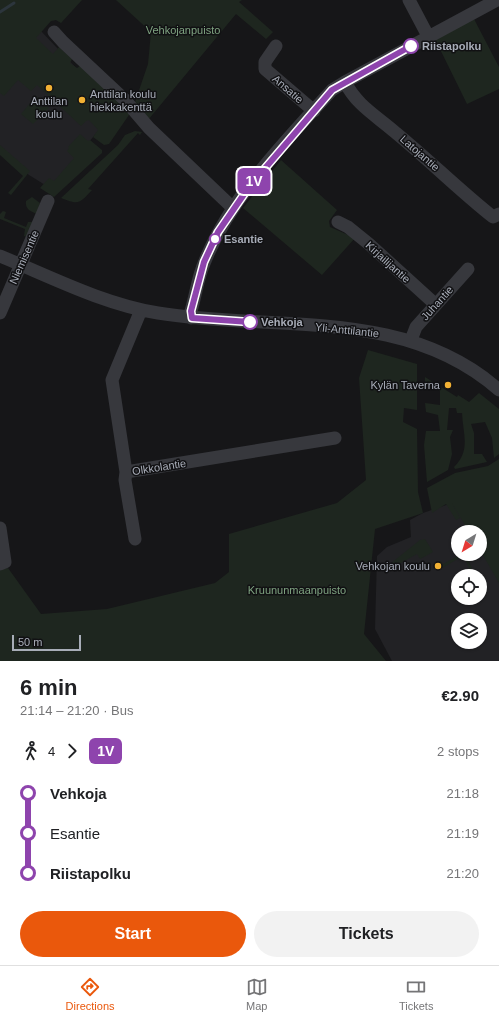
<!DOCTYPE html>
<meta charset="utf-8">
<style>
body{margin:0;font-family:Helvetica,sans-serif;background:#f2f2f2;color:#202124;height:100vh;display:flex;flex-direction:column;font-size:15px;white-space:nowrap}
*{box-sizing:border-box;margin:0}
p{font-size:13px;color:#757577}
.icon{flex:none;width:22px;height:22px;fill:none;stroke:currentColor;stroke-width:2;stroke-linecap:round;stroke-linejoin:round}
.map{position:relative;height:661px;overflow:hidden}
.details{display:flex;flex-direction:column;background:#fff;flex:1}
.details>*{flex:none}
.badge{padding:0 8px;border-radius:6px;font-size:14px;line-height:26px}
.needle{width:26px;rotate:218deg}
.buttons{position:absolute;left:451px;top:525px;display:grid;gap:8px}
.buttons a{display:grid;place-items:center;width:36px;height:36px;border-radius:50%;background:#fff;box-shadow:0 1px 3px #0004;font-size:20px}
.scale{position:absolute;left:12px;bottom:10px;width:69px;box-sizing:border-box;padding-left:4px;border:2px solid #a8adb8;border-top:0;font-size:11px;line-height:14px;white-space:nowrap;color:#a8adb8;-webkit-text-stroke:3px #111113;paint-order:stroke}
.map>.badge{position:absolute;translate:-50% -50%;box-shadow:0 0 0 2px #fff}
.legs{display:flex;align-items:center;gap:6px;height:44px;padding:0 20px;font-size:13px}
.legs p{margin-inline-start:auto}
.overview{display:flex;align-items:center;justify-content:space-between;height:68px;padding:0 20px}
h1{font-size:22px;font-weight:700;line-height:30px}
.cta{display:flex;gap:8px;margin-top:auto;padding:8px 20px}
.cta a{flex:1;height:46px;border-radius:24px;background:#ea580c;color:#fff;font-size:16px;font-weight:700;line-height:46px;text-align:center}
.cta a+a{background:#f2f2f2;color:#202124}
ul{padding:0 20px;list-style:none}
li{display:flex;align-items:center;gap:14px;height:40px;font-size:15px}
li i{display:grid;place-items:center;width:6px;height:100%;margin:0 5px;background:currentColor}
li i::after{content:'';width:10px;height:10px;margin:-5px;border:3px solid;border-radius:50%;background:#fff}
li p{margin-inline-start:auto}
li:first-child i{background:linear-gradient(#0000 50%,currentColor 0)}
li:last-child i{background:linear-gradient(currentColor 50%,#0000 0)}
.tabs{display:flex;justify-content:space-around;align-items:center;height:56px;border-top:1px solid #e0e0e0;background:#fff;font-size:11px;color:#757577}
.tabs a{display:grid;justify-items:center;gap:2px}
.tabs .active{color:#ea580c}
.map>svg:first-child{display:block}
.built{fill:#222225;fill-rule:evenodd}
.green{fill:#1e261f}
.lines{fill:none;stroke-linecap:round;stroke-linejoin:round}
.stream{stroke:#2c353c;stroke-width:3}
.minor{stroke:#37383d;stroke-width:13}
.line-1-casing{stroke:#fff;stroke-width:9}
.line-1{stroke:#8e44ad;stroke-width:6}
.stop-1-dot{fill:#fff;stroke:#8e44ad;stroke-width:2}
.poi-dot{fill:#f2b134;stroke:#111113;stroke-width:1.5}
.labels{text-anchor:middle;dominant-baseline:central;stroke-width:3;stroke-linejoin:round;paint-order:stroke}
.park-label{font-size:11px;fill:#7fa381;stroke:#111113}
.stop-label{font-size:11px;font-weight:bold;fill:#a8adb8;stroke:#111113;text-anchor:start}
.street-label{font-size:11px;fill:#a8adb8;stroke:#111113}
.poi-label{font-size:11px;fill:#a8adb8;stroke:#111113;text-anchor:end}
</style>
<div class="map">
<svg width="499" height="661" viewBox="0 0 499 661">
<rect width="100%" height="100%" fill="#161618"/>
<path class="built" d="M22 11 77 69 99 130 50 188 29 175 0 150V25Z
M499 477V661H392L375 629 377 556 387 547 411 537 410 520 423 513 452 503ZM458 532H480V554H458ZM458 576H480V598H458ZM458 620H480V642H458Z"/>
<path class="green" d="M0 0H82L61 23 56 20 51 21 36 38 53 54 59 47 72 59 70 63 77 68 80 66 131 112 109 144 104 145 93 137 98 130 89 120 86 121 81 126 37 85 31 91 18 80 4 96 0 93Z
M116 0H242L239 2 273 32 266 39 236 14 148 120 134 105 148 64 151 32Z
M474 19 499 67V89L467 104 435 39Z
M36 96 38 98 36 105 41 107 46 106 49 108 33 124 21 114Z
M135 131 142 132 140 135 138 133 88 189 92 190C79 204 79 205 61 198L118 145 125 135Z
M80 134 88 141 90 140 102 150V153L54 197 40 188 49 178 54 181 74 158 67 151 69 148 68 147Z
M0 145 30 171 11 195 8 193 23 176 0 155Z
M281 160 337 210 329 221 330 227 355 238 322 275 243 208Z
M32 197 40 203 37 214C30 211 25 209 26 201Z
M3 211 6 212 4 218 26 227 28 222H33L27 237 24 236 25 229 0 219V214Z
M368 350 417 364V410L404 408 403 422 417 429 418 492 423 513 375 529 364 634 386 661H0V569L8 568 41 614 107 609 215 583 229 572V534L337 503 366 480 359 378Z
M425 377 457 397 458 395 469 402 479 393 499 409V454L494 458 492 438 485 422 471 424 474 433V454H482L487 462 455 469 454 467C471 450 463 435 462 413H457L456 408H449L447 430H453L450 437 452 454 448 470 427 482 424 445 426 431H440L438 415 426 412 425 403 440 405V391L436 388 425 386Z
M499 459V583L480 550V532H469L452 503 460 518 456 520 446 504 432 513 427 488 455 473 488 466Z
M425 539 433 552 420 559 417 554 388 570 390 564 420 540Z
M462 554 465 555 472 568 470 569 463 556 442 568 438 562 441 561 443 564Z"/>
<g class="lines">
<path class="stream" d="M0 12 14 3"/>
<path class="minor" d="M409 0 428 36
M54 32 63 42 125 100 149 128 233 208
M276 46 265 62V69L314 111
M345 82C357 106 377 116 396 133 429 160 460 191 493 217L499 214
M338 222 348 227 369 244 435 304
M0 256C51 277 103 304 158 313 274 332 404 306 499 390
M141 310 112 380 126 472 335 438
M0 313 48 201
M191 318V311C196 294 198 276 205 261 231 196 286 141 332 90L345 82 497 0
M411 340 416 327 468 269
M126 472 125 480 135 539
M0 528 5 562 0 564"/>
</g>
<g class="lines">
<defs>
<path id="line-1" d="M250 322 192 318 191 311 204 262 218 232 249 187 332 90 411 46"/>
</defs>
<use href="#line-1" class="line-1-casing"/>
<use href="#line-1" class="line-1"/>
</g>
<g class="stop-1-dot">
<circle cx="411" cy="46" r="7"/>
<circle cx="215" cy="239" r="5"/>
<circle cx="250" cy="322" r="7"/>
</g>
<g class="poi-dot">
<circle cx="49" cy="88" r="4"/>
<circle cx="82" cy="100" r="4"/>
<circle cx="448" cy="385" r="4"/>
<circle cx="438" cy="566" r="4"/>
</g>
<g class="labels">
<g class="park-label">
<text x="183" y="30">Vehkojanpuisto</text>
<text x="297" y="590">Kruununmaanpuisto</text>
</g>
<g class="stop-label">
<text x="422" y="46">Riistapolku</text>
<text x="224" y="239">Esantie</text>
<text x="261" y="322">Vehkoja</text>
</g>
<g class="street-label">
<text transform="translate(288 89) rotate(41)">Ansatie</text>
<text transform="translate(420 153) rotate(41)">Latojantie</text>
<text transform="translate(24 257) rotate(-66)">Niemisentie</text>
<text transform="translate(388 262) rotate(42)">Kirjailijantie</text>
<text transform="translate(437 303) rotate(-48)">Juhantie</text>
<text transform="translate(347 330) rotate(6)">Yli-Anttilantie</text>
<text transform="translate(159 467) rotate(-9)">Olkkolantie</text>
</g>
<g class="poi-label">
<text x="90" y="94" text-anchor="start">Anttilan koulu<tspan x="90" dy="13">hiekkakenttä</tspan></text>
<text x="49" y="101" text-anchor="middle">Anttilan<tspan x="49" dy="13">koulu</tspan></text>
<text x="440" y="385">Kylän Taverna</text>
<text x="430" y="566">Vehkojan koulu</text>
</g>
</g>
</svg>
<div class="buttons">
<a><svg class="needle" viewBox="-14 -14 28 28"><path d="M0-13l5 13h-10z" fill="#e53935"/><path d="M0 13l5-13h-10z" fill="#757577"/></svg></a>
<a><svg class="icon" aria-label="locate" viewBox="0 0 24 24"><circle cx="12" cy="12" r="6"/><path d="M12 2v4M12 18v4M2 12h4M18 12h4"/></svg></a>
<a><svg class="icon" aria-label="layers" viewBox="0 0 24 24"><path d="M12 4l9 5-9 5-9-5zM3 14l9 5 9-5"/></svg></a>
</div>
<div class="scale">50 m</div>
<b class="badge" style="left:254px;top:181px;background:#8e44ad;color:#fff">1V</b>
</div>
<section class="details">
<div class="overview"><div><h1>6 min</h1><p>21:14 – 21:20 · Bus</p></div><b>€2.90</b></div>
<div class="legs"><svg class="icon" aria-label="walk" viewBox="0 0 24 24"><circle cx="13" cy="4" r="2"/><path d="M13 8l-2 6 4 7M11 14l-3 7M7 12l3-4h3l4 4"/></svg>4<svg class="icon" aria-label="forward" viewBox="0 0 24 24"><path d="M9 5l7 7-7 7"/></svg><b class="badge" style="background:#8e44ad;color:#fff">1V</b><p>2 stops</p></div>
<ul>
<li><i style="color:#8e44ad"></i><b>Vehkoja</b><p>21:18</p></li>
<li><i style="color:#8e44ad"></i><span>Esantie</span><p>21:19</p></li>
<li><i style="color:#8e44ad"></i><b>Riistapolku</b><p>21:20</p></li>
</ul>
<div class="cta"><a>Start</a><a>Tickets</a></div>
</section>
<nav class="tabs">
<a class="active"><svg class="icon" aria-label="directions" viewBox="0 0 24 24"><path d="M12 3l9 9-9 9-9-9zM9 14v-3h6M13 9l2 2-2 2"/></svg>Directions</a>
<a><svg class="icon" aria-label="map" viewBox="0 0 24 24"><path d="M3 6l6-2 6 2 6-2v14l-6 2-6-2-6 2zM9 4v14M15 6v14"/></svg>Map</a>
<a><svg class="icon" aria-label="tickets" viewBox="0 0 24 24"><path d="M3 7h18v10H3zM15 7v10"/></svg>Tickets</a>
</nav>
